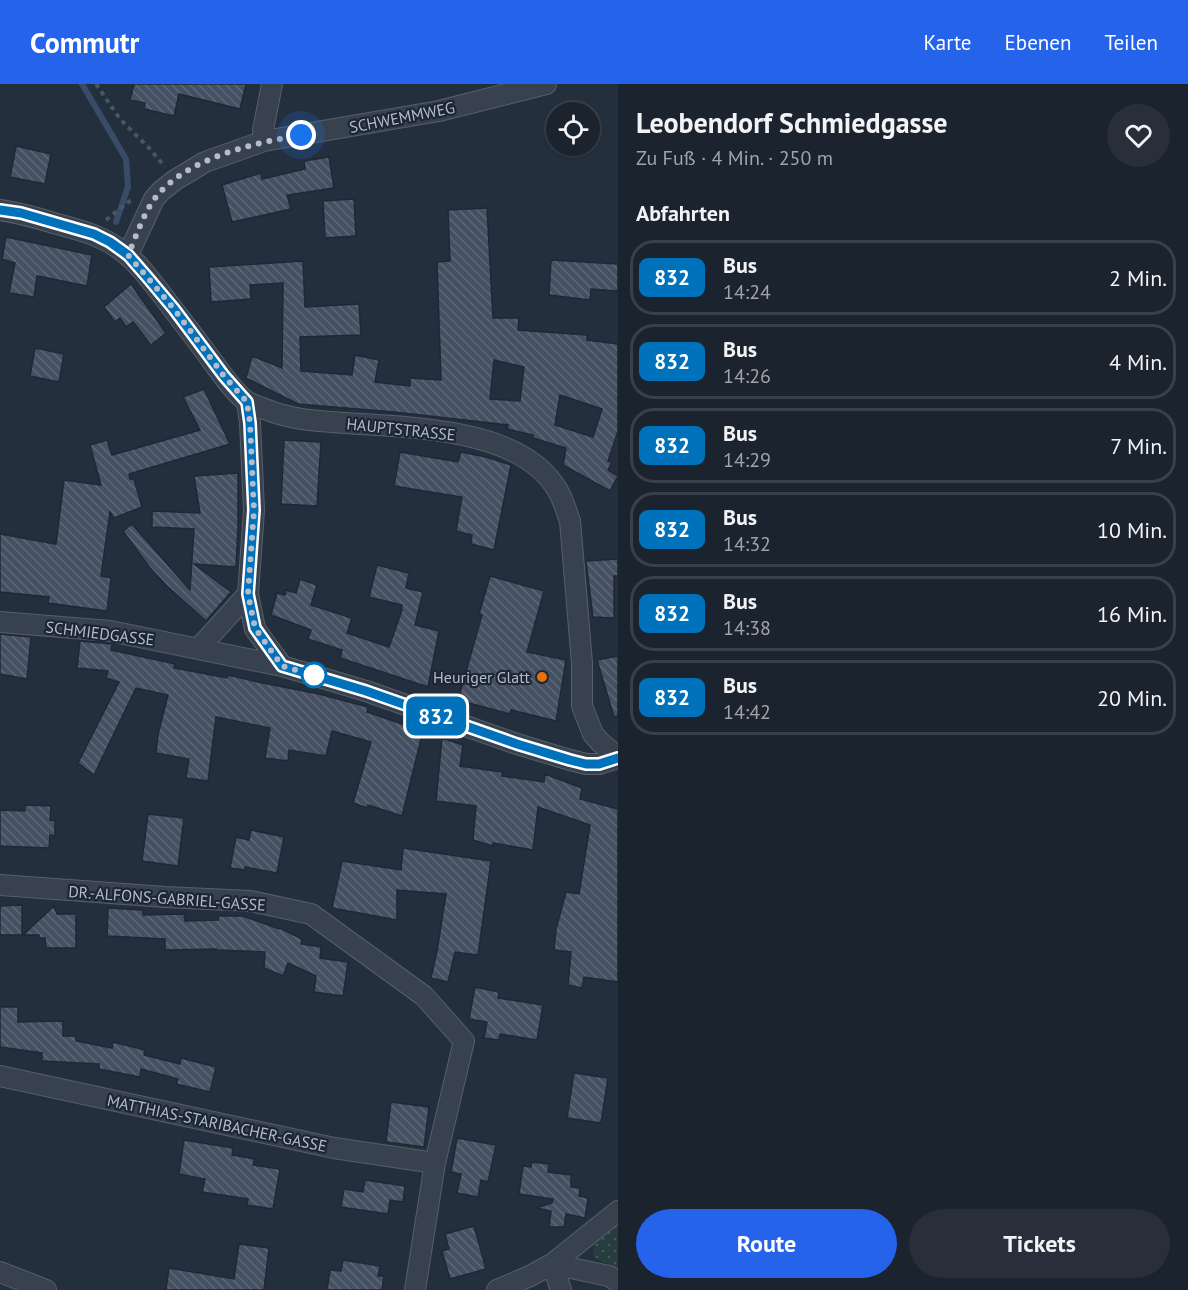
<!DOCTYPE html>
<html lang="de">
<meta charset="utf-8">
<style>
body{margin:0;font-family:"PT Sans",sans-serif;background:#282f3a;color:#f1f3f6;height:100vh;display:flex;flex-direction:column;font-size:22px;white-space:nowrap}
*{box-sizing:border-box;margin:0}
p{font-size:20px;color:#a0a4aa}
.icon{flex:none;width:33px;height:33px;fill:none;stroke:currentColor;stroke-width:2;stroke-linecap:round;stroke-linejoin:round}
.map{position:relative;flex:1;overflow:hidden}
.drawer{display:flex;flex-direction:column;background:#1b232e;width:570px}
.drawer>*{flex:none}
.badge{padding:0 12px;border-radius:9px;font-size:21px;line-height:39px}
.tools{position:absolute;left:546px;top:18px;display:grid;gap:12px}
.tools a{display:grid;place-items:center;width:54px;height:54px;border-radius:50%;background:#1b232e;box-shadow:0 2px 4px #0004,0 0 0 2px #39404a;font-size:30px}
.you{position:absolute;width:30px;height:30px;margin:-15px;border:4px solid #fff;border-radius:50%;background:#1a73e8;box-shadow:0 0 0 9px #1a73e833}
.map>.badge{position:absolute;translate:-50% -50%;box-shadow:0 0 0 3px #fff}
h2{padding:0 18px;font-size:22px;line-height:54px}
.round{display:grid;place-items:center;flex:none;width:63px;height:63px;border-radius:32px;background:#282f3a}
.head{display:flex;align-items:center;justify-content:space-between;height:102px;padding:0 18px}
h1{font-size:28px;font-weight:800;line-height:45px}
.button{display:flex;gap:12px;margin-top:auto;padding:12px 18px}
.button a{flex:1;height:69px;border-radius:36px;background:#2563eb;color:#fff;font-size:24px;font-weight:800;line-height:69px;text-align:center}
.button a+a{background:#282f3a;color:#f1f3f6}
ul{padding:0;list-style:none}
li{display:flex;align-items:center;gap:18px;height:75px;margin:0 12px 9px;padding:0 6px;border:3px solid #39404a;border-radius:24px}
li div{flex:1}
li b{display:block;font-size:22px}
li em{font-style:normal}
li .badge{min-width:66px;font-weight:700;text-align:center}
header{display:flex;align-items:center;gap:36px;box-sizing:border-box;height:84px;padding:0 30px;background:#2563eb;color:#fff}
header strong{font-size:28px}
nav{display:flex;gap:33px;margin-inline-start:auto;font-size:21px}
main{display:flex;flex:1;min-height:0}
.map>svg:first-child{display:block}
.park{fill:url(#park-dots)}
.lines{fill:none;stroke-linecap:round;stroke-linejoin:round}
.stream{stroke:#394c67;stroke-width:6}
.building{fill:url(#building-back-hatch);stroke:#1f2835;stroke-width:1.5;fill-rule:evenodd}
.minor-casing{stroke:#565f6c;stroke-width:22}
.path{stroke:#44595c;stroke-width:4;stroke-dasharray:4.5 4.5;stroke-linecap:butt}
.minor{stroke:#38414e;stroke-width:20}
.line-casing{stroke:#fff;stroke-width:14}
.line{stroke:#0072bc;stroke-width:9}
.walk{stroke:#b4bcc9;stroke-width:6;stroke-dasharray:0 10.8}
.stop-dot{fill:#fff;stroke:#0072bc;stroke-width:3}
.food-dot{fill:#e8710a;stroke:#1d2633;stroke-width:2}
.labels{text-anchor:middle;dominant-baseline:central;stroke-width:4.5;stroke-linejoin:round;paint-order:stroke}
.street-label{font-size:16px;fill:#b4bcc9;stroke:#1d2633}
.poi-label{font-size:16px;fill:#b4bcc9;stroke:#1d2633;text-anchor:end}
</style>
<header>
<strong>Commutr</strong>
<nav><a>Karte</a><a>Ebenen</a><a>Teilen</a></nav>
</header>
<main>
<div class="map">
<svg width="618" height="1206" viewBox="0 0 618 1206">
<defs>
<pattern id="park-dots" width="8" height="8" patternUnits="userSpaceOnUse" patternTransform="scale(1.5)"><rect width="8" height="8" fill="#263c3f"/><path d="M2 2h.1M6 6h.1" fill="none" stroke="#435659" stroke-width="1.8" stroke-linecap="round"/></pattern>
<pattern id="building-back-hatch" width="6" height="6" patternUnits="userSpaceOnUse" patternTransform="scale(1.5)"><rect width="6" height="6" fill="#455162"/><path d="M-1 5l2 2M0 0l6 6M5-1l2 2" fill="none" stroke="#5d6877"/></pattern>
</defs>
<rect width="100%" height="100%" fill="#242f3e"/>
<path class="park" d="M618 1136V1186L593 1173 595 1155Z"/>
<g class="lines">
<path class="stream" d="M82 0 126 75 128 103 116 138"/>
</g>
<path class="building" d="M134 0H246L240 25 179 10 174 32 144 25 145 19 130 16Z
M16 62 51 70 45 100 10 93Z
M329 73 334 104 287 111 291 125 232 138 222 101 261 89 262 95 305 85 304 77Z
M354 115 356 152 325 154 323 117Z
M487 124 493 234H519L518 246 587 251V256L618 260V347L608 377 612 378 608 386 618 392 610 407 563 381 566 364 533 354V351L507 345 508 341 394 328 298 320 246 294 252 272 282 284 283 199 250 201 251 215 211 218 209 183 303 177 305 223 359 220 361 251 300 253 301 287 352 291 355 271 379 276 375 298 410 302V294L441 296 437 178 450 177 448 126ZM494 276 524 283 520 317 490 315ZM560 311 602 325 593 353 555 341Z
M6 153 92 171 87 202 37 192 34 213 9 209 15 179 2 175Z
M551 176 618 180V207L591 205 590 216 549 211Z
M131 200 166 249 151 261 133 238 126 243 120 234 115 238 104 223Z
M35 264 64 270 59 298 30 292Z
M204 305 230 360 129 390 130 395H134L142 423 114 434 110 428 101 492 111 494 107 527 48 519 49 513 0 508V450L56 460 64 396 101 401 90 361 107 356 112 371 200 346 183 313Z
M284 356 321 358 317 422 281 420Z
M400 368 458 378 461 368 486 373 511 381 494 466 471 460 472 451 456 447 462 413 394 402Z
M238 389V443L236 483 194 480 231 508 206 537 167 502 150 484 123 447 132 440 190 506 194 445 152 443V427L200 429 194 392Z
M618 475V492H614V534L593 533 586 477Z
M377 481 409 489 406 504 423 508 415 541 439 547 428 603 340 574 342 566 308 555 311 546 271 531 277 509 285 511 286 506 296 509 300 495 317 501 311 521 352 534 347 549 389 563 402 526H401L402 521 369 513Z
M490 492 544 507 527 568 566 576 556 637 511 626 510 630 458 616 482 531 479 530Z
M0 550 31 553 27 595 0 590Z
M80 557 112 560 111 566 175 580 174 584 227 594 228 591 258 598 319 610 368 623 367 628 423 647 402 732 368 721 367 724 353 719 371 658 332 647 326 672 289 666 288 677 265 674 270 644 216 633 208 697 186 694 189 675 156 669 158 650 168 611 136 604 94 691 78 679 119 598 106 594 108 587 77 584Z
M618 572V632L614 633 597 576Z
M442 654 463 661 460 682 502 688V692L544 698 545 690 582 704 580 715 618 725V898L584 893 582 904 568 901 571 868 554 866 556 845 566 808 579 810 590 741 538 723 533 766 493 759V762L473 756 476 722 436 717Z
M25 721 51 722 50 736 55 737V752L50 751 49 764 0 762V726L25 727Z
M148 730 184 734 178 782 142 777Z
M251 746 284 753 277 789 245 783V786L230 784 236 753 249 756Z
M403 764 491 777 478 871 455 868 448 898 431 894 437 867 446 810 397 806V836L332 824 342 777 401 786Z
M22 821V851H0V822Z
M54 822 57 830H76V864H46L45 854H39V851H23Z
M108 824 143 826V831L184 830 185 837 218 836V832H243L279 845 280 844 302 855 301 860 321 863 320 874 348 878 343 912 314 908 316 892 288 879 283 892 264 884 265 868 217 866V865L165 866V855L107 852Z
M475 903 499 908 498 914 543 921 537 956 500 950 499 956 484 954 487 938 469 935Z
M0 923H18V938L63 937V952H76V957L112 964 113 958 145 966 144 971 180 980 181 974 216 983 210 1008 176 1000 178 995 141 985 140 993 99 985V980L42 977V969L0 963Z
M574 989 608 994 601 1039 567 1034Z
M391 1018 429 1023 424 1063 386 1058Z
M457 1054 496 1061 488 1098 481 1096 478 1113 457 1109 461 1090 451 1088Z
M184 1056 233 1064 232 1071 255 1075 253 1081 280 1085 273 1125 247 1121 248 1115 202 1108 205 1095 179 1090Z
M532 1078 549 1080 548 1088 571 1091V1103L580 1104 579 1112 588 1114 585 1134 566 1130 564 1143H549L551 1127 536 1124 552 1119 553 1115 519 1110 523 1082 531 1083Z
M365 1096 405 1102 403 1118 390 1116 388 1130 341 1123 344 1105 363 1108Z
M474 1142 486 1185 450 1195 442 1167 449 1165 445 1150Z
M239 1160 269 1164 264 1206H166L169 1184 234 1195Z
M343 1176 380 1182 378 1192H384L382 1206H327L330 1186 341 1187Z"/>
<g class="lines">
<defs>
<path id="minor" d="M264 57 263 46 272 0
M0 126C20 129 38 134 57 140 83 147 107 153 127 171 140 181 150 196 160 208 175 228 190 247 204 266 215 280 234 310 248 318 253 321 260 323 265 325 291 336 318 337 345 339 410 344 522 343 558 407 564 417 566 427 570 437L582 579V622L593 650 600 658 618 673
M128 171 154 115 161 107 175 96 205 78 264 57 439 27 546 0
M247 318 250 339 254 426 248 510 255 545 282 582
M0 538 110 547 282 582 366 607 517 660 570 676 586 680H599L618 674
M199 564 248 510
M0 801 165 813 250 817 311 830 424 912 464 957 435 1079 415 1206
M0 992 334 1064 435 1079
M552 1180 609 1192 618 1198
M552 1180 561 1206
M0 1188 46 1206
M497 1206 530 1192 552 1180 618 1127"/>
</defs>
<use href="#minor" class="minor-casing"/>
<path class="path" d="M96 0 120 35 149 64 165 83
M106 136 131 116"/>
<use href="#minor" class="minor"/>
</g>
<g class="lines">
<defs>
<path id="line" d="M0 126 21 129 94 150 110 158 128 171 148 194 174 225 224 292 247 318 250 339 254 426 248 510 255 544 282 582 366 607 517 660 570 676 586 680H599L618 674"/>
</defs>
<use href="#line" class="line-casing"/>
<use href="#line" class="line"/>
<path class="walk" d="M301 51C254 59 187 74 156 113 144 128 136 153 128 171L148 194 174 225 224 292 247 318 250 339 254 426 248 510 255 544 282 582 314 591"/>
</g>
<circle class="stop-dot" cx="314" cy="591" r="12"/>
<circle class="food-dot" cx="542" cy="593" r="6"/>
<g class="labels">
<g class="street-label">
<text transform="translate(402 33) rotate(-11)">SCHWEMMWEG</text>
<text transform="translate(401 345) rotate(6)">HAUPTSTRASSE</text>
<text transform="translate(100 549) rotate(7)">SCHMIEDGASSE</text>
<text transform="translate(167 814) rotate(4)">DR.-ALFONS-GABRIEL-GASSE</text>
<text transform="translate(217 1039) rotate(12)">MATTHIAS-STARIBACHER-GASSE</text>
</g>
<g class="poi-label">
<text x="530" y="593">Heuriger Glatt</text>
</g>
</g>
</svg>
<div class="tools">
<a><svg class="icon" aria-label="locate" viewBox="0 0 24 24"><circle cx="12" cy="12" r="6"/><path d="M12 2v4M12 18v4M2 12h4M18 12h4"/></svg></a>
</div>
<div class="you" style="left:301px;top:51px"></div>
<b class="badge" style="left:436px;top:632px;background:#0072bc;color:#fff">832</b>
</div>
<section class="drawer">
<div class="head"><div><h1>Leobendorf Schmiedgasse</h1><p>Zu Fuß · 4 Min. · 250 m</p></div><a class="round"><svg class="icon" aria-label="heart" viewBox="0 0 24 24"><path d="M12 20l-8-8c-3-5 5-10 8-4 3-6 11-1 8 4z"/></svg></a></div>
<h2>Abfahrten</h2>
<ul>
<li><span class="badge" style="background:#0072bc;color:#fff">832</span><div><b>Bus</b><p>14:24</p></div><em>2 Min.</em></li>
<li><span class="badge" style="background:#0072bc;color:#fff">832</span><div><b>Bus</b><p>14:26</p></div><em>4 Min.</em></li>
<li><span class="badge" style="background:#0072bc;color:#fff">832</span><div><b>Bus</b><p>14:29</p></div><em>7 Min.</em></li>
<li><span class="badge" style="background:#0072bc;color:#fff">832</span><div><b>Bus</b><p>14:32</p></div><em>10 Min.</em></li>
<li><span class="badge" style="background:#0072bc;color:#fff">832</span><div><b>Bus</b><p>14:38</p></div><em>16 Min.</em></li>
<li><span class="badge" style="background:#0072bc;color:#fff">832</span><div><b>Bus</b><p>14:42</p></div><em>20 Min.</em></li>
</ul>
<div class="button"><a>Route</a><a>Tickets</a></div>
</section>
</main>
